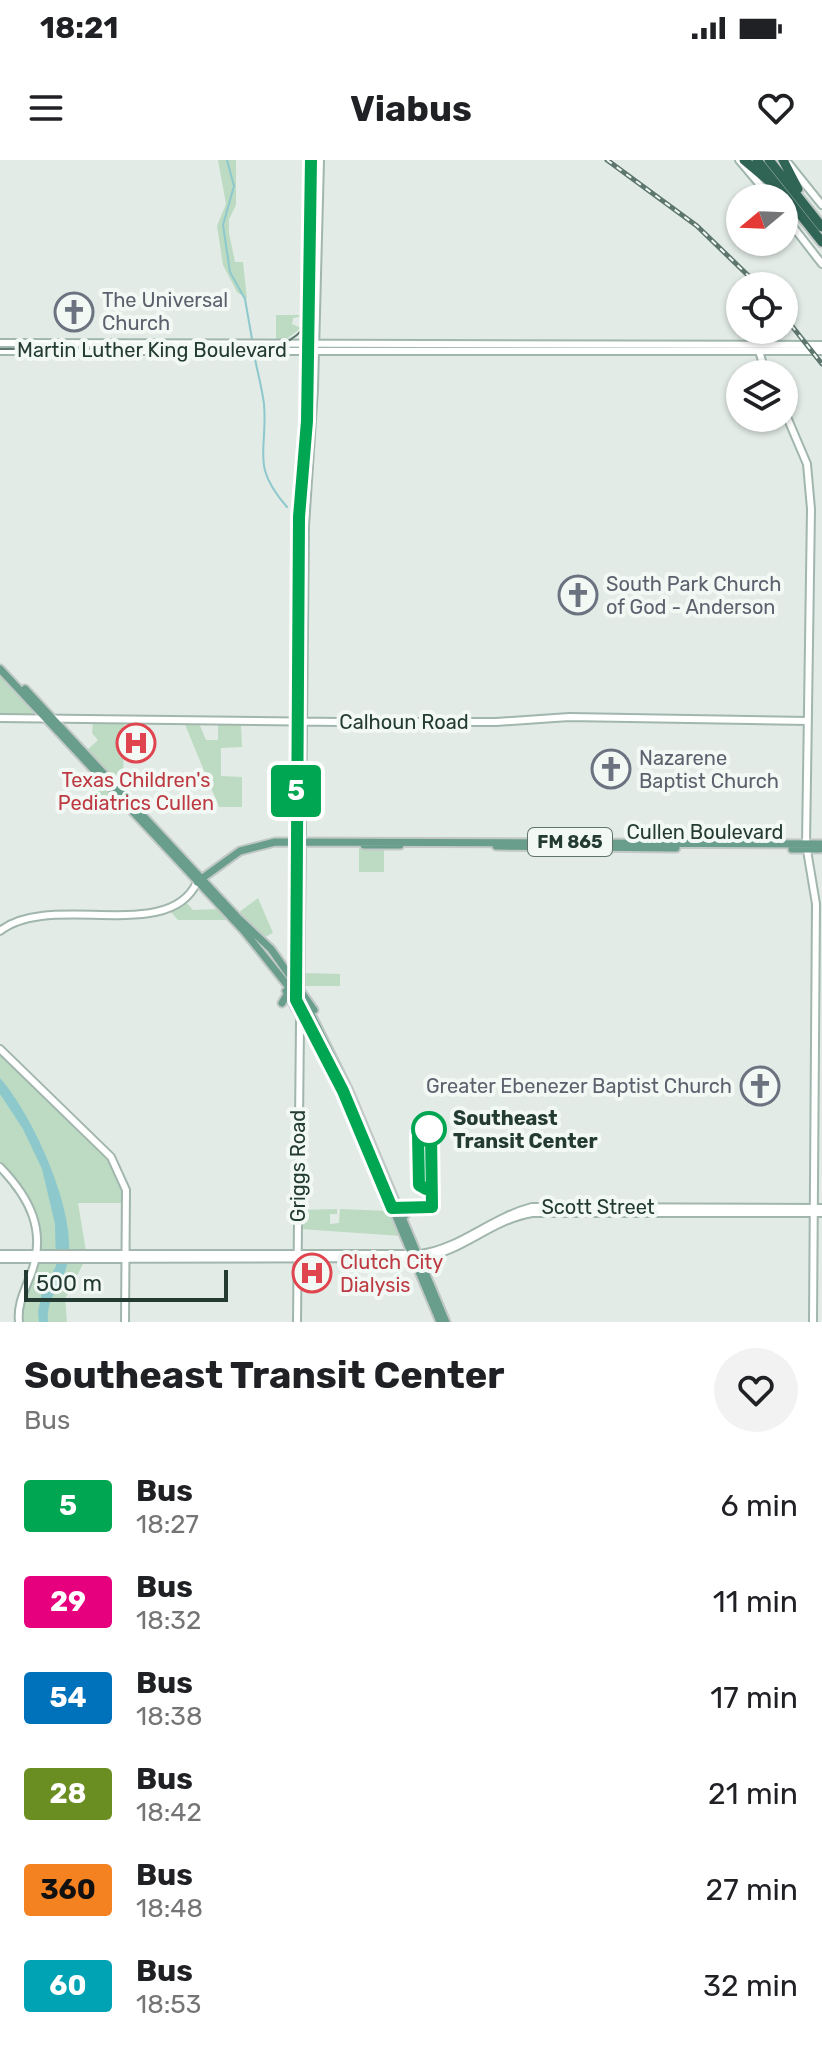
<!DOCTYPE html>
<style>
body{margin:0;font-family:Rubik,sans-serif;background:#f2f2f2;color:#202124;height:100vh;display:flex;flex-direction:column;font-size:30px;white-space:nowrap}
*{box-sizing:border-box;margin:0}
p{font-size:26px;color:#757577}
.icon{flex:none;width:44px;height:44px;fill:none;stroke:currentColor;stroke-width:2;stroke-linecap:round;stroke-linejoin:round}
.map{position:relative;height:1162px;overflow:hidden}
.details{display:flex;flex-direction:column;background:#fff;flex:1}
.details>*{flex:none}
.badge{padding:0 16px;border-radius:6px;font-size:28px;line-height:52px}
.needle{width:52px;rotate:251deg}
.tools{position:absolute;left:726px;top:24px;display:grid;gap:16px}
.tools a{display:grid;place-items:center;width:72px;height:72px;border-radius:50%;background:#fff;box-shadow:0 2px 6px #0004;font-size:40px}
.scale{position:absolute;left:24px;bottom:20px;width:204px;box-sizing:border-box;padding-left:8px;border:4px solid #233b32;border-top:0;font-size:22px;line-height:28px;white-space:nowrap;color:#233b32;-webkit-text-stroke:6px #f2f8f4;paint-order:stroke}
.map>.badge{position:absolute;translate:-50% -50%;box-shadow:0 0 0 4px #fff}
.round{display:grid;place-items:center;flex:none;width:84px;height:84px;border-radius:42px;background:#f2f2f2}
.head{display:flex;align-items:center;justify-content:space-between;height:136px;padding:0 24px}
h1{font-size:38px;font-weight:700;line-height:60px}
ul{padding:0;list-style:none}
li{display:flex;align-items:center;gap:24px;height:96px;padding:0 24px}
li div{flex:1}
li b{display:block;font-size:30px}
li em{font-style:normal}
li .badge{min-width:88px;font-weight:700;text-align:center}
.status{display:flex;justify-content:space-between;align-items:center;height:56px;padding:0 40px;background:#fff;direction:ltr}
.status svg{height:22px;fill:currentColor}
header{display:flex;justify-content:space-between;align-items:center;height:104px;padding:0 24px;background:#fff;font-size:36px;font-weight:700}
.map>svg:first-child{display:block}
.green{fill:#bcdbc2}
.water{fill:#8dc8cd}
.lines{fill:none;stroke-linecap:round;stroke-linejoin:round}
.stream{stroke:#8dc8cd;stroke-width:2}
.secondary-casing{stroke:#a1b6ad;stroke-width:10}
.primary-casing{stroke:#c1c8c6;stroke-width:11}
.highway-casing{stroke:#c1c8c6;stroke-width:13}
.secondary{stroke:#fff;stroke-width:6}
.primary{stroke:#699e8c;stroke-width:7}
.highway{stroke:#306556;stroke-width:9}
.tram{stroke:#5d766e;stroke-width:2}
.rail-casing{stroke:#5d766e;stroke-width:5}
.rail{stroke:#f2f8f4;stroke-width:2;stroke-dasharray:6;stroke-linecap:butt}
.line-casing{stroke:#fff;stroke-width:18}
.line{stroke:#00a651;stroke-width:12}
.stop-dot{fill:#fff;stroke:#00a651;stroke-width:4}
.labels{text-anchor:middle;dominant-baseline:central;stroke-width:8;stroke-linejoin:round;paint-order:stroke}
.shield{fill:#f2f8f4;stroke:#61746c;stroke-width:2}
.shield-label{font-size:18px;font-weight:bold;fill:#233b32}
.worship-label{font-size:20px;fill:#5b616d;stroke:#f2f8f4;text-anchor:start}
.street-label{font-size:20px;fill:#233b32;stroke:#f2f8f4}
.health-label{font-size:20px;fill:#be3a42;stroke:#f2f8f4}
.stop-label{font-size:20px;font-weight:bold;fill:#233b32;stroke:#f2f8f4;text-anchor:start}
</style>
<div class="status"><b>18:21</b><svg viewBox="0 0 49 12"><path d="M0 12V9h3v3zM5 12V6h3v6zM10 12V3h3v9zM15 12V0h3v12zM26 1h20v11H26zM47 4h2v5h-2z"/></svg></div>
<header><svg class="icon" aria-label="menu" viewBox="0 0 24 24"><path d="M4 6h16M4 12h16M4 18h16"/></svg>Viabus<svg class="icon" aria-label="heart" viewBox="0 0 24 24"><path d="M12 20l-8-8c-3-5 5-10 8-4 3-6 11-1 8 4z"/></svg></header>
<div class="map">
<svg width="822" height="1162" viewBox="0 0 822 1162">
<rect width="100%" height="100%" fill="#e2ebe6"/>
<path class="green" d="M218 0H236V45L229 59V73L235 102H243L247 139 237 132 223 105 217 66 226 44Z
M276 155H308L303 164 302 156 293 158 292 164 301 168 284 181 276 180Z
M0 515 36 553 35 555H0Z
M93 561 124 562 123 631 86 591 98 580 92 573Z
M184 562 199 563 206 580H218V563L241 564 242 587 221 588V616L242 617V647H219Z
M95 616 117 639 116 642 91 647V621Z
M359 688 384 689V712H359Z
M258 738 273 773 263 778 238 753Z
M184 740 193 750 219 749 229 760H178L169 750Z
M304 813 340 814V826H305Z
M0 892 111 1000 123 1028V1043H78L86 1091 41 1090 39 1064 32 1043 0 1004Z
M337 1049V1054H330V1064L339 1063 340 1049 389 1051 401 1076 301 1069 302 1050Z
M84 1102 65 1139 67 1162H21L22 1145 38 1103Z"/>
<path class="water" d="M0 918C32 954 80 1056 67 1105 61 1127 46 1138 48 1162H39L38 1152 42 1132 56 1106 55 1064 42 1009 23 969 0 934Z"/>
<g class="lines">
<path class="stream" d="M227 0 234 26 223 65 230 112 245 139 252 179
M254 194C257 210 262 228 264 244 268 292 250 305 287 347"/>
<defs>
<path id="secondary" d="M739 0 771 38
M789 4 822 45
M784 55 822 104
M0 183 822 185
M0 191H822
M759 191 766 214
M784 250 807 304 811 349 806 684 816 744 813 1162
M0 558 340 562H496L569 557 808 561
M0 771C49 731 169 785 197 722
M297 846 299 372 307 261 311 0
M0 889 111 997 126 1030 125 1162
M0 1007C30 1038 47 1071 31 1114 25 1130 17 1144 19 1162
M0 1094H420C460 1089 490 1058 532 1047L822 1048
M0 1099 422 1098C463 1091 491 1060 532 1053H822
M297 1162 305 366 314 229 320 0"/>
<path id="primary" d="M0 509 244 771 292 831
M25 529 237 757
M364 685H400
M496 686 676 688
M792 689H820
M197 722 240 691 275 682 822 684
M237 757 271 789 314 850
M286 831 336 921
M282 843 288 833
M308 848 348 929 446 1162
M338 917 440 1162
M403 1058 411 1047"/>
<path id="highway" d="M744 0 769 21
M757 0 822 82
M769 0 822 67
M783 0 798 29"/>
</defs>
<use href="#secondary" class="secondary-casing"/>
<use href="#primary" class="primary-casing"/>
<use href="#highway" class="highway-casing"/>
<use href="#secondary" class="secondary"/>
<use href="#primary" class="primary"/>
<use href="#highway" class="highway"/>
<path class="tram" d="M0 189 263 188C290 186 309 170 315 144L317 0"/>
<defs>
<path id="rail" d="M607 0 697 66 759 126
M784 156 822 204"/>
</defs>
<use href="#rail" class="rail-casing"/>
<use href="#rail" class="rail"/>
</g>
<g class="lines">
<defs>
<path id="line" d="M311 0 307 261 299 357 296 840 343 931 392 1048 432 1047 431 973 426 968 418 974 419 1025 426 1029"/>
</defs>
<use href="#line" class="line-casing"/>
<use href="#line" class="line"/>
</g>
<defs>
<symbol id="church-ring" viewBox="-11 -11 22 22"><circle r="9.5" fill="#f2f8f4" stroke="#6b7280" stroke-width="1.5"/><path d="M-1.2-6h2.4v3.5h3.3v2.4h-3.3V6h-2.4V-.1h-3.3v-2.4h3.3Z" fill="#6b7280"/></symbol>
<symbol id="hospital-ring" viewBox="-11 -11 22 22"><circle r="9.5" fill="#f2f8f4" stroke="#e0444e" stroke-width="1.5"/><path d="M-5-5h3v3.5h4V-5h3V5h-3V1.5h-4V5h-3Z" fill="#e0444e"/></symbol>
</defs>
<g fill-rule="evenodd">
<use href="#church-ring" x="52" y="130" width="44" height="44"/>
<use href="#church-ring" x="556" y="413" width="44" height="44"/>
<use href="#hospital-ring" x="114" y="561" width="44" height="44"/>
<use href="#church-ring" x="589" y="587" width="44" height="44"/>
<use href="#church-ring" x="738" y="904" width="44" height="44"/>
<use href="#hospital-ring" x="290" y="1091" width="44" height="44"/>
</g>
<circle class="stop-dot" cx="429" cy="969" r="16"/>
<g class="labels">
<rect class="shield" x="528" y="668" width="84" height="28" rx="6"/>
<g class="shield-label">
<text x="570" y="682">FM 865</text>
</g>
<g class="worship-label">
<text x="102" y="140">The Universal<tspan x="102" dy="23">Church</tspan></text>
<text x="606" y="424">South Park Church<tspan x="606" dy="23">of God - Anderson</tspan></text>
<text x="639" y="598">Nazarene<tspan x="639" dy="23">Baptist Church</tspan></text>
<text x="732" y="926" text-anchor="end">Greater Ebenezer Baptist Church</text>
</g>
<g class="street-label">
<text x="152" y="190">Martin Luther King Boulevard</text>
<text x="404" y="562">Calhoun Road</text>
<text x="705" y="672">Cullen Boulevard</text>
<text transform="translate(298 1006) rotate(-90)">Griggs Road</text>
<text x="598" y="1047">Scott Street</text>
</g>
<g class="health-label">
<text x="136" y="620">Texas Children's<tspan x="136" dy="23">Pediatrics Cullen</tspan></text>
<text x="340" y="1102" text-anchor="start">Clutch City<tspan x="340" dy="23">Dialysis</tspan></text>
</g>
<g class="stop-label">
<text x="453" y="958">Southeast<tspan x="453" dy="23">Transit Center</tspan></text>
</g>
</g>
</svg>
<div class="tools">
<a><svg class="needle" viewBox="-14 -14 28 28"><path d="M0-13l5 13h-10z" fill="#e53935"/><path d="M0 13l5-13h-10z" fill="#757577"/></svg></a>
<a><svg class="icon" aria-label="locate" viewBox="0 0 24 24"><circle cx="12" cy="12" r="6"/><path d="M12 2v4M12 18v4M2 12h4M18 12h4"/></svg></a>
<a><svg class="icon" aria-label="layers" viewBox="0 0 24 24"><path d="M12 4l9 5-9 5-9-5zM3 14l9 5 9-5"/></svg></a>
</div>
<div class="scale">500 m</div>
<b class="badge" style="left:296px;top:631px;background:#00a651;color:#fff">5</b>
</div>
<section class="details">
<div class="head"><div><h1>Southeast Transit Center</h1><p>Bus</p></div><a class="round"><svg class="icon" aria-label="heart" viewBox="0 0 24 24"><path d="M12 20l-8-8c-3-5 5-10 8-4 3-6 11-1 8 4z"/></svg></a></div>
<ul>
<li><span class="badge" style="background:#00a651;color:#fff">5</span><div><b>Bus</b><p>18:27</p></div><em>6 min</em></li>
<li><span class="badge" style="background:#e6007e;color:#fff">29</span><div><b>Bus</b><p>18:32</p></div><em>11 min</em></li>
<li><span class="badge" style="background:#0072bc;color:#fff">54</span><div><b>Bus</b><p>18:38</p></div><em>17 min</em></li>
<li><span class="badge" style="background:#6b8e23;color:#fff">28</span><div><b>Bus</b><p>18:42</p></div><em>21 min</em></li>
<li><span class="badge" style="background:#f58220;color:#111">360</span><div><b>Bus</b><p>18:48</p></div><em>27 min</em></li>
<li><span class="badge" style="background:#00a3b4;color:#fff">60</span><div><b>Bus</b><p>18:53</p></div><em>32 min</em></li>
</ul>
</section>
